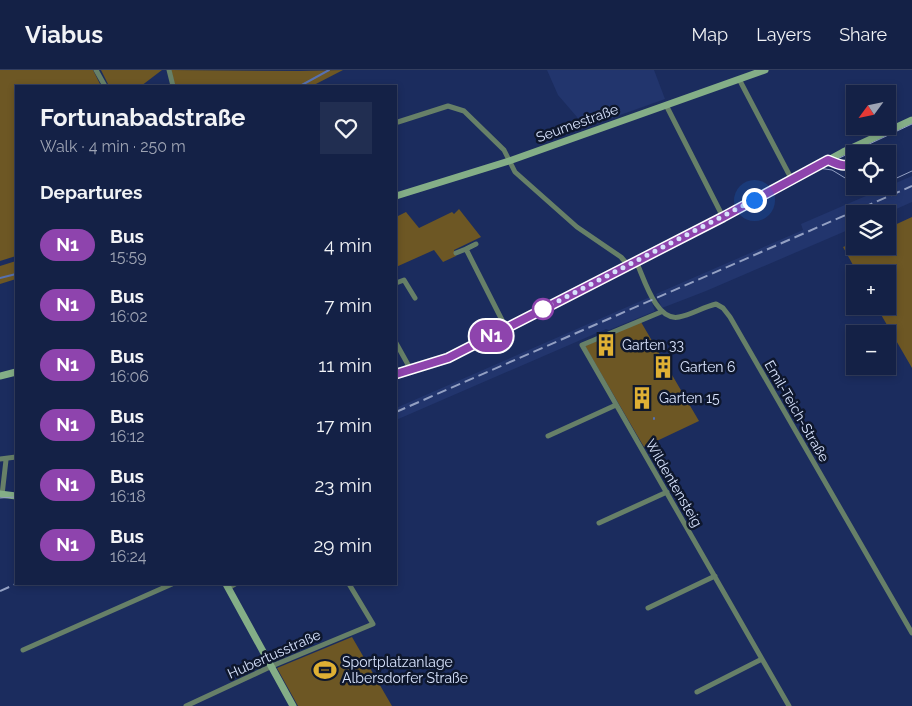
<!DOCTYPE html>
<meta charset="utf-8">
<style>
body{margin:0;font-family:Raleway,sans-serif;background:#212e51;color:#f1f3f6;height:100vh;display:flex;flex-direction:column;font-size:19px;white-space:nowrap}
*{box-sizing:border-box;margin:0}
p{font-size:16px;color:#9da3b3}
.icon{flex:none;width:28px;height:28px;fill:none;stroke:currentColor;stroke-width:2;stroke-linecap:round;stroke-linejoin:round}
.map{position:relative;flex:1;overflow:hidden}
.panel{position:absolute;left:15px;top:15px;width:382px;height:500px;display:flex;flex-direction:column;background:#142146;border-radius:0px;box-shadow:0 2px 8px #0003,0 0 0 1px #333e5f}
.panel>*{flex:none}
.badge{padding:0 10px;border-radius:16px;font-size:18px;line-height:32px}
.needle{width:32px;rotate:237deg}
.tools{position:absolute;left:846px;top:15px;display:grid;gap:10px}
.tools a{display:grid;place-items:center;width:50px;height:50px;border-radius:0px;background:#142146;box-shadow:0 2px 8px #0003,0 0 0 1px #333e5f;font-size:25px}
.you{position:absolute;width:25px;height:25px;margin:-12px;border:4px solid #fff;border-radius:50%;background:#1a73e8;box-shadow:0 0 0 8px #1a73e833}
.map>.badge{position:absolute;translate:-50% -50%;box-shadow:0 0 0 2px #fff}
h2{padding:0 25px;font-size:19px;line-height:45px}
.round{display:grid;place-items:center;flex:none;width:52px;height:52px;border-radius:0px;background:#212e51}
.overview{display:flex;align-items:center;justify-content:space-between;height:85px;padding:0 25px}
h1{font-size:24px;font-weight:700;line-height:38px}
ul{padding:0;list-style:none}
li{display:flex;align-items:center;gap:15px;height:60px;padding:0 25px}
li div{flex:1}
li b{display:block;font-size:19px}
li em{font-style:normal}
li .badge{min-width:55px;font-weight:700;text-align:center}
header{display:flex;align-items:center;gap:30px;box-sizing:border-box;height:70px;padding:0 25px;background:#142146;border-bottom:1px solid #333e5f}
header strong{font-size:24px}
nav{display:flex;gap:28px;margin-inline-start:auto;font-size:18px}
.map>svg:first-child{display:block}
.built{fill:#22356d}
.green{fill:#6d5724}
.lines{fill:none;stroke-linecap:round;stroke-linejoin:round}
.stream{stroke:#5771b1;stroke-width:2}
.street{stroke:#678068;stroke-width:5}
.secondary{stroke:#84ae87;stroke-width:7}
.tram{stroke:#93a0c3;stroke-width:1}
.rail{stroke:#93a0c3;stroke-width:2;stroke-dasharray:10 5;stroke-linecap:butt}
.line-casing{stroke:#fff;stroke-width:11}
.line{stroke:#8e44ad;stroke-width:8}
.walk{stroke:#d7e2fc;stroke-width:5;stroke-dasharray:0 9}
.stop-dot{fill:#fff;stroke:#8e44ad;stroke-width:2.5}
.labels{text-anchor:middle;dominant-baseline:central;stroke-width:5;stroke-linejoin:round;paint-order:stroke}
.street-label{font-size:14px;fill:#d7e2fc;stroke:#0e172d}
.poi-label{font-size:14px;fill:#d7e2fc;stroke:#0e172d;text-anchor:start}
</style>
<header>
<strong>Viabus</strong>
<nav><a>Map</a><a>Layers</a><a>Share</a></nav>
</header>
<div class="map">
<svg width="912" height="636" viewBox="0 0 912 636">
<rect width="100%" height="100%" fill="#1b2c5e"/>
<path class="built" d="M547 0H654L665 29 581 59 577 47 558 25Z
M912 106V132L885 144H855V157L706 221 662 238 656 224 803 160 801 154Z
M650 227 655 241 609 260 606 259 396 350V338Z"/>
<path class="green" d="M0 0H93L101 16H16V186L0 191Z
M101 0H162L141 16H109Z
M171 0 300 1 343 0 312 16H175Z
M459 139 481 167 454 180 456 186 443 192 434 180 396 197V147L406 142 419 158 452 142 454 144Z
M912 147V298L876 236H888V204H858L843 177 855 172V176H888V158Z
M16 191V209L0 214V196Z
M641 252 699 351 644 377 585 276Z
M352 567 392 636H298L277 598Z"/>
<g class="lines">
<path class="stream" d="M300 16 329 0
M0 208 16 204
M654 348V349"/>
<path class="street" d="M96 0 105 16
M169 0 173 16
M739 9 792 110
M666 35 723 147
M398 52 448 36 464 41 504 80 515 102 577 157 621 187 628 195
M476 174 466 179 506 258
M456 183 466 179
M636 191C644 208 656 252 679 247 691 245 703 237 716 234L723 238 730 247 912 563
M396 213 404 210 415 228
M661 242 582 275 789 636
M396 273 411 300
M548 366 616 335
M0 389 16 387
M2 425 6 390
M599 453 667 422
M228 518 235 514
M648 538 715 506
M23 580 172 514
M697 622 762 589
M186 636 272 596 373 554 349 514"/>
<path class="secondary" d="M396 126 509 91 765 0
M396 304 448 288 723 147 843 82 912 50
M0 306 16 302
M0 424 16 426
M226 514 293 636"/>
<path class="tram" d="M818 98 832 100 855 114
M807 102 818 98 912 54
M888 112 912 101
M860 116 869 118 878 116
M0 428 16 427"/>
<path class="rail" d="M396 342 912 116
M0 521 16 514"/>
</g>
<g class="lines">
<defs>
<path id="line" d="M396 304 448 288 723 147 828 90C837 94 845 98 855 93"/>
</defs>
<use href="#line" class="line-casing"/>
<use href="#line" class="line"/>
<path class="walk" d="M543 239 754 130"/>
</g>
<defs>
<symbol id="building-bare" viewBox="-9 -9 18 18"><path d="M-4-6H4V6H1V3H-1V6H-4ZM-2.5-4.3h1.7v1.8h-1.7ZM.8-4.3h1.7v1.8H.8ZM-2.5-1h1.7V.8h-1.7ZM.8-1h1.7V.8H.8Z" fill="#dfb034" stroke="#0e172d" stroke-width="2.5" paint-order="stroke"/></symbol>
<symbol id="stadium-bare" viewBox="-9 -9 18 18"><path d="M0-5a6.5 5 0 1 0 0 10a6.5 5 0 1 0 0-10ZM-3.5-1.8h7v3.6h-7Z" fill="#dfb034" stroke="#0e172d" stroke-width="2.5" paint-order="stroke"/></symbol>
</defs>
<g fill-rule="evenodd">
<use href="#building-bare" x="590" y="259" width="32" height="32"/>
<use href="#building-bare" x="647" y="281" width="32" height="32"/>
<use href="#building-bare" x="626" y="312" width="32" height="32"/>
<use href="#stadium-bare" x="309" y="584" width="32" height="32"/>
</g>
<circle class="stop-dot" cx="543" cy="239" r="10"/>
<g class="labels">
<g class="street-label">
<text transform="translate(577 53) rotate(-20)">Seumestraße</text>
<text transform="translate(797 341) rotate(60)">Emil-Teich-Straße</text>
<text transform="translate(674 413) rotate(60)">Wildentensteig</text>
<text transform="translate(274 584) rotate(-24)">Hubertusstraße</text>
</g>
<g class="poi-label">
<text x="622" y="275">Garten 33</text>
<text x="680" y="297">Garten 6</text>
<text x="659" y="328">Garten 15</text>
<text x="342" y="592">Sportplatzanlage<tspan x="342" dy="16">Albersdorfer Straße</tspan></text>
</g>
</g>
</svg>
<div class="tools">
<a><svg class="needle" viewBox="-14 -14 28 28"><path d="M0-13l5 13h-10z" fill="#e53935"/><path d="M0 13l5-13h-10z" fill="#9da3b3"/></svg></a>
<a><svg class="icon" aria-label="locate" viewBox="0 0 24 24"><circle cx="12" cy="12" r="6"/><path d="M12 2v4M12 18v4M2 12h4M18 12h4"/></svg></a>
<a><svg class="icon" aria-label="layers" viewBox="0 0 24 24"><path d="M12 4l9 5-9 5-9-5zM3 14l9 5 9-5"/></svg></a>
<a>+</a>
<a>−</a>
</div>
<div class="you" style="left:754px;top:130px"></div>
<b class="badge" style="left:491px;top:266px;background:#8e44ad;color:#fff">N1</b>
<section class="panel">
<div class="overview"><div><h1>Fortunabadstraße</h1><p>Walk · 4 min · 250 m</p></div><a class="round"><svg class="icon" aria-label="heart" viewBox="0 0 24 24"><path d="M12 20l-8-8c-3-5 5-10 8-4 3-6 11-1 8 4z"/></svg></a></div>
<h2>Departures</h2>
<ul>
<li><span class="badge" style="background:#8e44ad;color:#fff">N1</span><div><b>Bus</b><p>15:59</p></div><em>4 min</em></li>
<li><span class="badge" style="background:#8e44ad;color:#fff">N1</span><div><b>Bus</b><p>16:02</p></div><em>7 min</em></li>
<li><span class="badge" style="background:#8e44ad;color:#fff">N1</span><div><b>Bus</b><p>16:06</p></div><em>11 min</em></li>
<li><span class="badge" style="background:#8e44ad;color:#fff">N1</span><div><b>Bus</b><p>16:12</p></div><em>17 min</em></li>
<li><span class="badge" style="background:#8e44ad;color:#fff">N1</span><div><b>Bus</b><p>16:18</p></div><em>23 min</em></li>
<li><span class="badge" style="background:#8e44ad;color:#fff">N1</span><div><b>Bus</b><p>16:24</p></div><em>29 min</em></li>
</ul>
</section>
</div>
